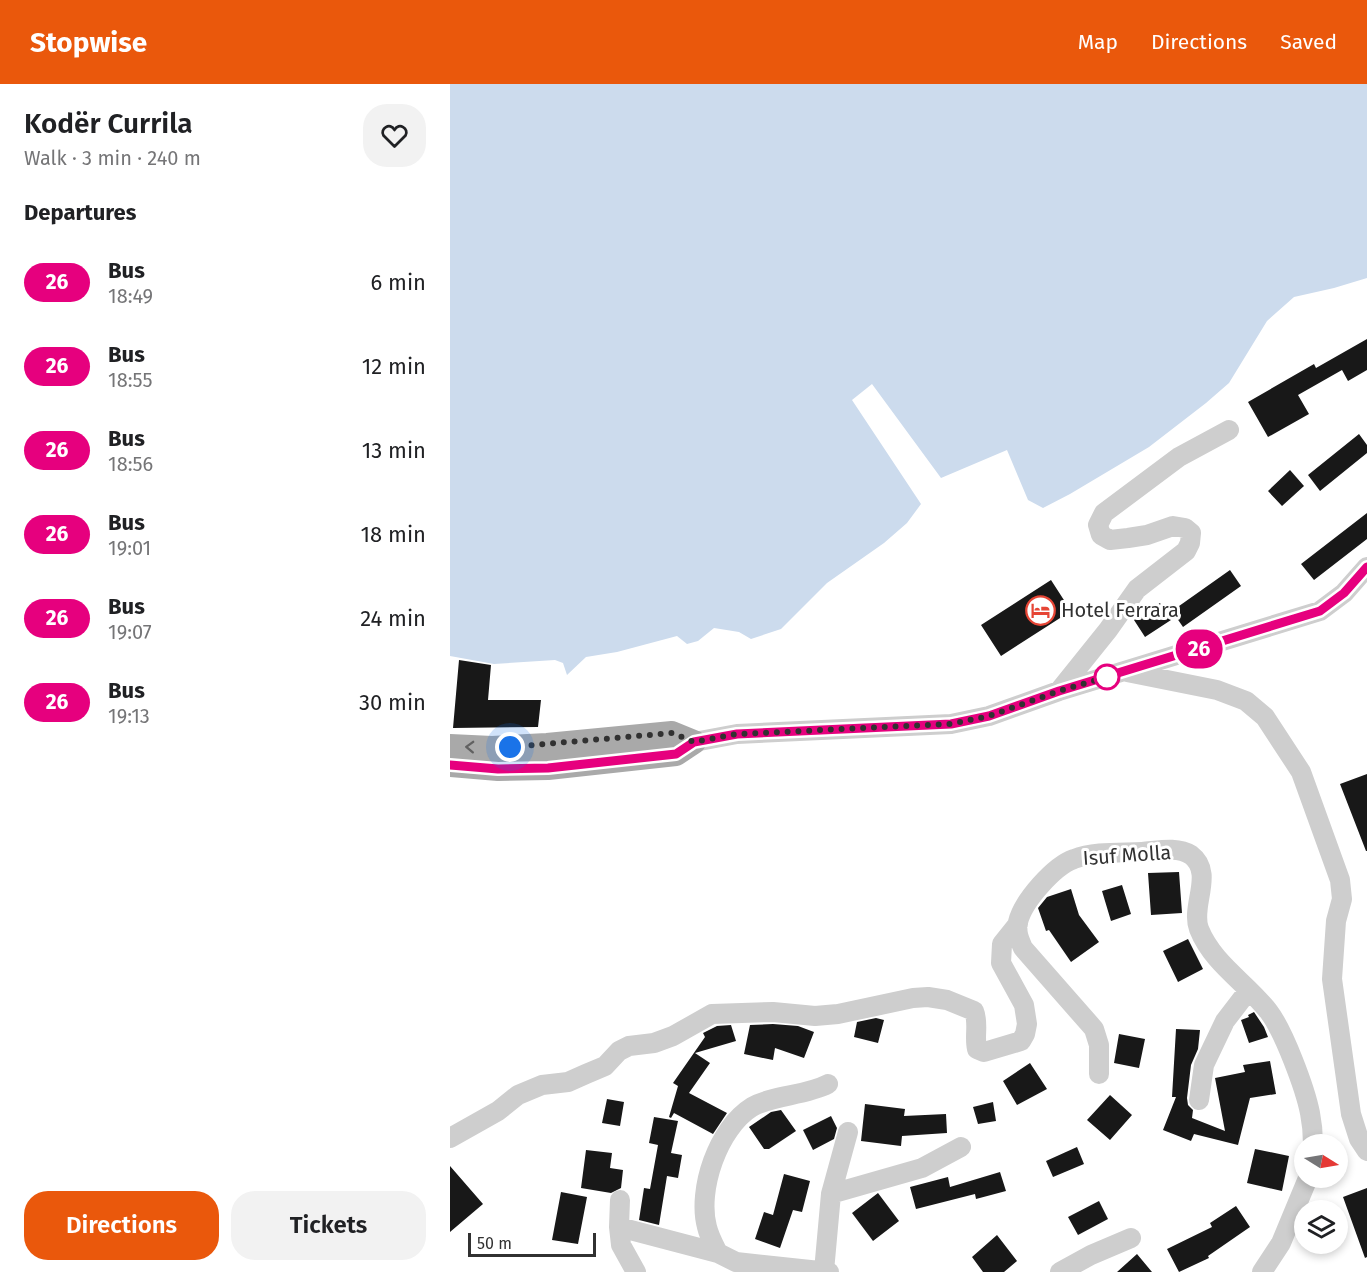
<!DOCTYPE html>
<meta charset="utf-8">
<style>
body{margin:0;font-family:"Fira Sans",sans-serif;background:#f2f2f2;color:#202124;height:100vh;display:flex;flex-direction:column;font-size:22px;white-space:nowrap}
*{box-sizing:border-box;margin:0}
p{font-size:20px;color:#757577}
.icon{flex:none;width:33px;height:33px;fill:none;stroke:currentColor;stroke-width:2;stroke-linecap:round;stroke-linejoin:round}
.map{position:relative;flex:1;overflow:hidden}
.side{display:flex;flex-direction:column;background:#fff;width:450px}
.side>*{flex:none}
.badge{padding:0 12px;border-radius:20px;font-size:21px;line-height:39px}
.needle{width:39px;rotate:101deg}
.buttons{position:absolute;left:844px;top:1050px;display:grid;gap:12px}
.buttons a{display:grid;place-items:center;width:54px;height:54px;border-radius:50%;background:#fff;box-shadow:0 3px 9px #0003;font-size:30px}
.scale{position:absolute;left:18px;bottom:15px;width:128px;box-sizing:border-box;padding-left:6px;border:3px solid #313131;border-top:0;font-size:16px;line-height:21px;white-space:nowrap;color:#313131;-webkit-text-stroke:4px #fff;paint-order:stroke}
.you{position:absolute;width:30px;height:30px;margin:-15px;border:4px solid #fff;border-radius:50%;background:#1a73e8;box-shadow:0 0 0 9px #1a73e833}
.map>.badge{position:absolute;translate:-50% -50%;box-shadow:0 0 0 3px #fff}
h2{padding:0 24px;font-size:22px;line-height:54px}
.round{display:grid;place-items:center;flex:none;width:63px;height:63px;border-radius:24px;background:#f2f2f2}
.headline{display:flex;align-items:center;justify-content:space-between;height:102px;padding:0 24px}
h1{font-size:28px;font-weight:600;line-height:45px}
.button{display:flex;gap:12px;margin-top:auto;padding:12px 24px}
.button a{flex:1;height:69px;border-radius:24px;background:#ea580c;color:#fff;font-size:24px;font-weight:600;line-height:69px;text-align:center}
.button a+a{background:#f2f2f2;color:#202124}
ul{padding:0;list-style:none}
li{display:flex;align-items:center;gap:18px;height:84px;padding:0 24px}
li div{flex:1}
li b{display:block;font-size:22px}
li em{font-style:normal}
li .badge{min-width:66px;font-weight:700;text-align:center}
header{display:flex;align-items:center;gap:36px;box-sizing:border-box;height:84px;padding:0 30px;background:#ea580c;color:#fff}
header strong{font-size:28px}
nav{display:flex;gap:33px;margin-inline-start:auto;font-size:21px}
main{display:flex;flex:1;min-height:0}
.map>svg:first-child{display:block}
.water{fill:#ccdbed}
.building{fill:#181818}
.lines{fill:none;stroke-linecap:round;stroke-linejoin:round}
.minor{stroke:#cecece;stroke-width:20}
.major{stroke:#a9a9a9;stroke-width:24}
.oneway{stroke:#616161}
.line-casing{stroke:#fff;stroke-width:14}
.line{stroke:#e6007e;stroke-width:9}
.walk{stroke:#313131;stroke-width:6;stroke-dasharray:0 10.8}
.stop-dot{fill:#fff;stroke:#e6007e;stroke-width:3}
.labels{text-anchor:middle;dominant-baseline:central;stroke-width:6;stroke-linejoin:round;paint-order:stroke}
.poi-label{font-size:20px;fill:#313131;stroke:#fff;text-anchor:start}
.street-label{font-size:20px;fill:#313131;stroke:#fff}
</style>
<header>
<strong>Stopwise</strong>
<nav><a>Map</a><a>Directions</a><a>Saved</a></nav>
</header>
<main>
<section class="side">
<div class="headline"><div><h1>Kodër Currila</h1><p>Walk · 3 min · 240 m</p></div><a class="round"><svg class="icon" aria-label="heart" viewBox="0 0 24 24"><path d="M12 20l-8-8c-3-5 5-10 8-4 3-6 11-1 8 4z"/></svg></a></div>
<h2>Departures</h2>
<ul>
<li><span class="badge" style="background:#e6007e;color:#fff">26</span><div><b>Bus</b><p>18:49</p></div><em>6 min</em></li>
<li><span class="badge" style="background:#e6007e;color:#fff">26</span><div><b>Bus</b><p>18:55</p></div><em>12 min</em></li>
<li><span class="badge" style="background:#e6007e;color:#fff">26</span><div><b>Bus</b><p>18:56</p></div><em>13 min</em></li>
<li><span class="badge" style="background:#e6007e;color:#fff">26</span><div><b>Bus</b><p>19:01</p></div><em>18 min</em></li>
<li><span class="badge" style="background:#e6007e;color:#fff">26</span><div><b>Bus</b><p>19:07</p></div><em>24 min</em></li>
<li><span class="badge" style="background:#e6007e;color:#fff">26</span><div><b>Bus</b><p>19:13</p></div><em>30 min</em></li>
</ul>
<div class="button"><a>Directions</a><a>Tickets</a></div>
</section>
<div class="map">
<svg width="917" height="1188" viewBox="0 0 917 1188">
<rect width="100%" height="100%" fill="#fff"/>
<path class="water" d="M0 0H917V194L884 204 844 213 817 237 779 299 756 319 699 363 620 410 593 424 578 416 557 366 491 394 422 300 402 316 471 420 457 439 434 459 377 499 331 545 301 555 289 548 264 544 248 557 237 560 227 552 167 568 136 573 117 591 113 579 105 576 44 580 0 572Z"/>
<path class="building" d="M917 255V286L898 297 892 286 848 311 859 330 818 353 798 318 864 280 866 284Z
M909 350 917 361V369L870 407 858 391Z
M840 386 854 402 832 422 818 407Z
M917 429V455L864 496 851 480Z
M780 486 791 502 733 543 722 527Z
M601 496 621 527 551 572 531 541Z
M710 519 721 536 695 553 684 536Z
M9 576 41 581 38 616H91L88 643 3 644Z
M917 690V767H916L890 700Z
M729 788 732 829 701 831 698 789Z
M672 801 681 830 661 837 652 807Z
M621 805 629 831 649 858 621 878 599 846 596 847 588 824 597 813Z
M738 855 753 885 728 898 713 867Z
M804 928 814 943 818 953 799 959 791 936 799 933 798 931Z
M426 934 434 936 428 959 404 953 407 938Z
M323 940 348 942 364 948 354 974 325 964 323 976 294 970 300 941Z
M281 941 286 957 245 969 260 979 239 1009 277 1029 263 1050 224 1029 221 1034 219 1033 228 1002 223 999 255 953 253 949 267 942Z
M726 945 750 946 748 965 741 981 737 1014 738 1021 743 1026 742 1034 775 1047 765 994 795 988 793 981 820 977 826 1010 800 1014 788 1061 744 1050 741 1057 713 1046 726 1013H722Z
M669 950 695 955 689 984 664 979Z
M580 979 597 1005 567 1021 553 997Z
M660 1011 682 1031 660 1056 637 1036Z
M157 1015 174 1018 170 1042 152 1039Z
M543 1018 546 1037 528 1040 523 1023Z
M415 1020 455 1025 454 1032 496 1030 497 1049 452 1052 451 1062 411 1057Z
M331 1026 346 1047 319 1065H314L299 1043 321 1028Z
M381 1032 387 1044 384 1055 363 1066 353 1046Z
M204 1033 228 1037 221 1069 232 1071 228 1094 217 1092 209 1141 189 1136 194 1104 200 1105 208 1061 199 1059Z
M627 1063 634 1080 603 1093 596 1077Z
M805 1065 839 1072 832 1107 797 1099Z
M136 1066 162 1069 160 1084 173 1086 171 1104 161 1109 131 1104Z
M0 1082 33 1120 0 1148Z
M550 1088 556 1107 526 1115 525 1110 466 1125 460 1103 498 1093 500 1103Z
M334 1090 360 1097 352 1128 343 1126 330 1164 305 1155 314 1128 323 1131Z
M917 1104V1173L915 1174 893 1113Z
M111 1108 137 1113 128 1160 102 1156Z
M428 1109 449 1137 423 1157 402 1129Z
M649 1117 658 1135 628 1151 618 1133Z
M786 1122 800 1143 758 1172 759 1174 729 1188 717 1165 762 1143 760 1139Z
M547 1151 567 1177 554 1188H533L522 1173Z
M687 1170 702 1188H667Z"/>
<g class="lines">
<path class="minor" d="M677 588 767 606 796 617 815 633 851 688 890 796 892 815 886 837 882 895 901 1030 909 1055 917 1067
M609 607 658 546 687 505 736 467 740 459 741 449 735 444 723 442 697 451 678 454 660 456 651 451 648 441 654 429 729 373 779 346
M244 658 287 650 501 640 539 632 609 607 870 527 894 509 917 483
M649 990V961L644 945 573 864C569 855 566 848 568 838 573 817 604 782 624 775 645 767 670 769 692 768 707 767 727 762 741 771 765 789 740 822 749 845 763 880 797 899 819 928 834 948 855 1004 860 1029 862 1039 863 1050 863 1060
M378 1000C355 1012 323 1011 302 1023 268 1044 247 1106 257 1143 259 1152 264 1161 268 1169L286 1178 379 1188
M749 1016 754 981 775 937 798 907
M0 1054 48 1027 68 1011 92 1001 118 998 136 990 155 982 169 967 179 962 204 959 223 952 262 930 323 928 365 932 388 930 463 914 478 913 497 916 524 927C529 939 524 952 527 965L534 968 571 957 575 950 577 940 574 921 551 879 552 860 568 840
M381 1110 472 1084 511 1063
M169 1143 170 1116
M374 1187 381 1110 398 1048
M186 1188 171 1161 169 1143 268 1169
M610 1188 641 1171 681 1154
M812 1188 831 1159 858 1094"/>
<path class="major" d="M0 662 42 664 97 661 222 649 244 658
M0 681 48 685 98 684 226 670 244 658"/>
</g>
<defs><path id="oneway-chevron" d="M-2-3.5L2.5 0L-2 3.5" fill="none" stroke-width="1.6" stroke-linecap="round" stroke-linejoin="round" transform="scale(1.5)"/></defs>
<use class="oneway" href="#oneway-chevron" transform="translate(20 663) rotate(-178)"/>
<g class="lines">
<defs>
<path id="line" d="M0 681 48 685 98 684 226 670 244 658 287 650 501 640 539 632 609 607 870 527 894 509 917 483"/>
</defs>
<use href="#line" class="line-casing"/>
<use href="#line" class="line"/>
<path class="walk" d="M60 663 222 649 244 658 287 650 501 640 539 632 609 607 657 593"/>
</g>
<defs>
<symbol id="hotel-ring" viewBox="-11 -11 22 22"><circle r="9.5" fill="#fff" stroke="#e64535" stroke-width="1.5"/><path d="M-6-4.5h1.5V1H6V5H4.5V3h-9V5H-6ZM-4 0a1.8 1.8 0 1 1 3.6 0ZM.5 0V-2.5h3Q6-2.5 6 0Z" fill="#e64535"/></symbol>
</defs>
<g fill-rule="evenodd">
<use href="#hotel-ring" x="574" y="510" width="33" height="33"/>
</g>
<circle class="stop-dot" cx="657" cy="593" r="12"/>
<g class="labels">
<g class="poi-label">
<text x="611" y="526">Hotel Ferrara</text>
</g>
<g class="street-label">
<text transform="translate(677 771) rotate(-4)">Isuf Molla</text>
</g>
</g>
</svg>
<div class="buttons">
<a><svg class="needle" viewBox="-14 -14 28 28"><path d="M0-13l5 13h-10z" fill="#e53935"/><path d="M0 13l5-13h-10z" fill="#757577"/></svg></a>
<a><svg class="icon" aria-label="layers" viewBox="0 0 24 24"><path d="M12 4l9 5-9 5-9-5zM3 14l9 5 9-5"/></svg></a>
</div>
<div class="scale">50 m</div>
<div class="you" style="left:60px;top:663px"></div>
<b class="badge" style="left:749px;top:565px;background:#e6007e;color:#fff">26</b>
</div>
</main>
